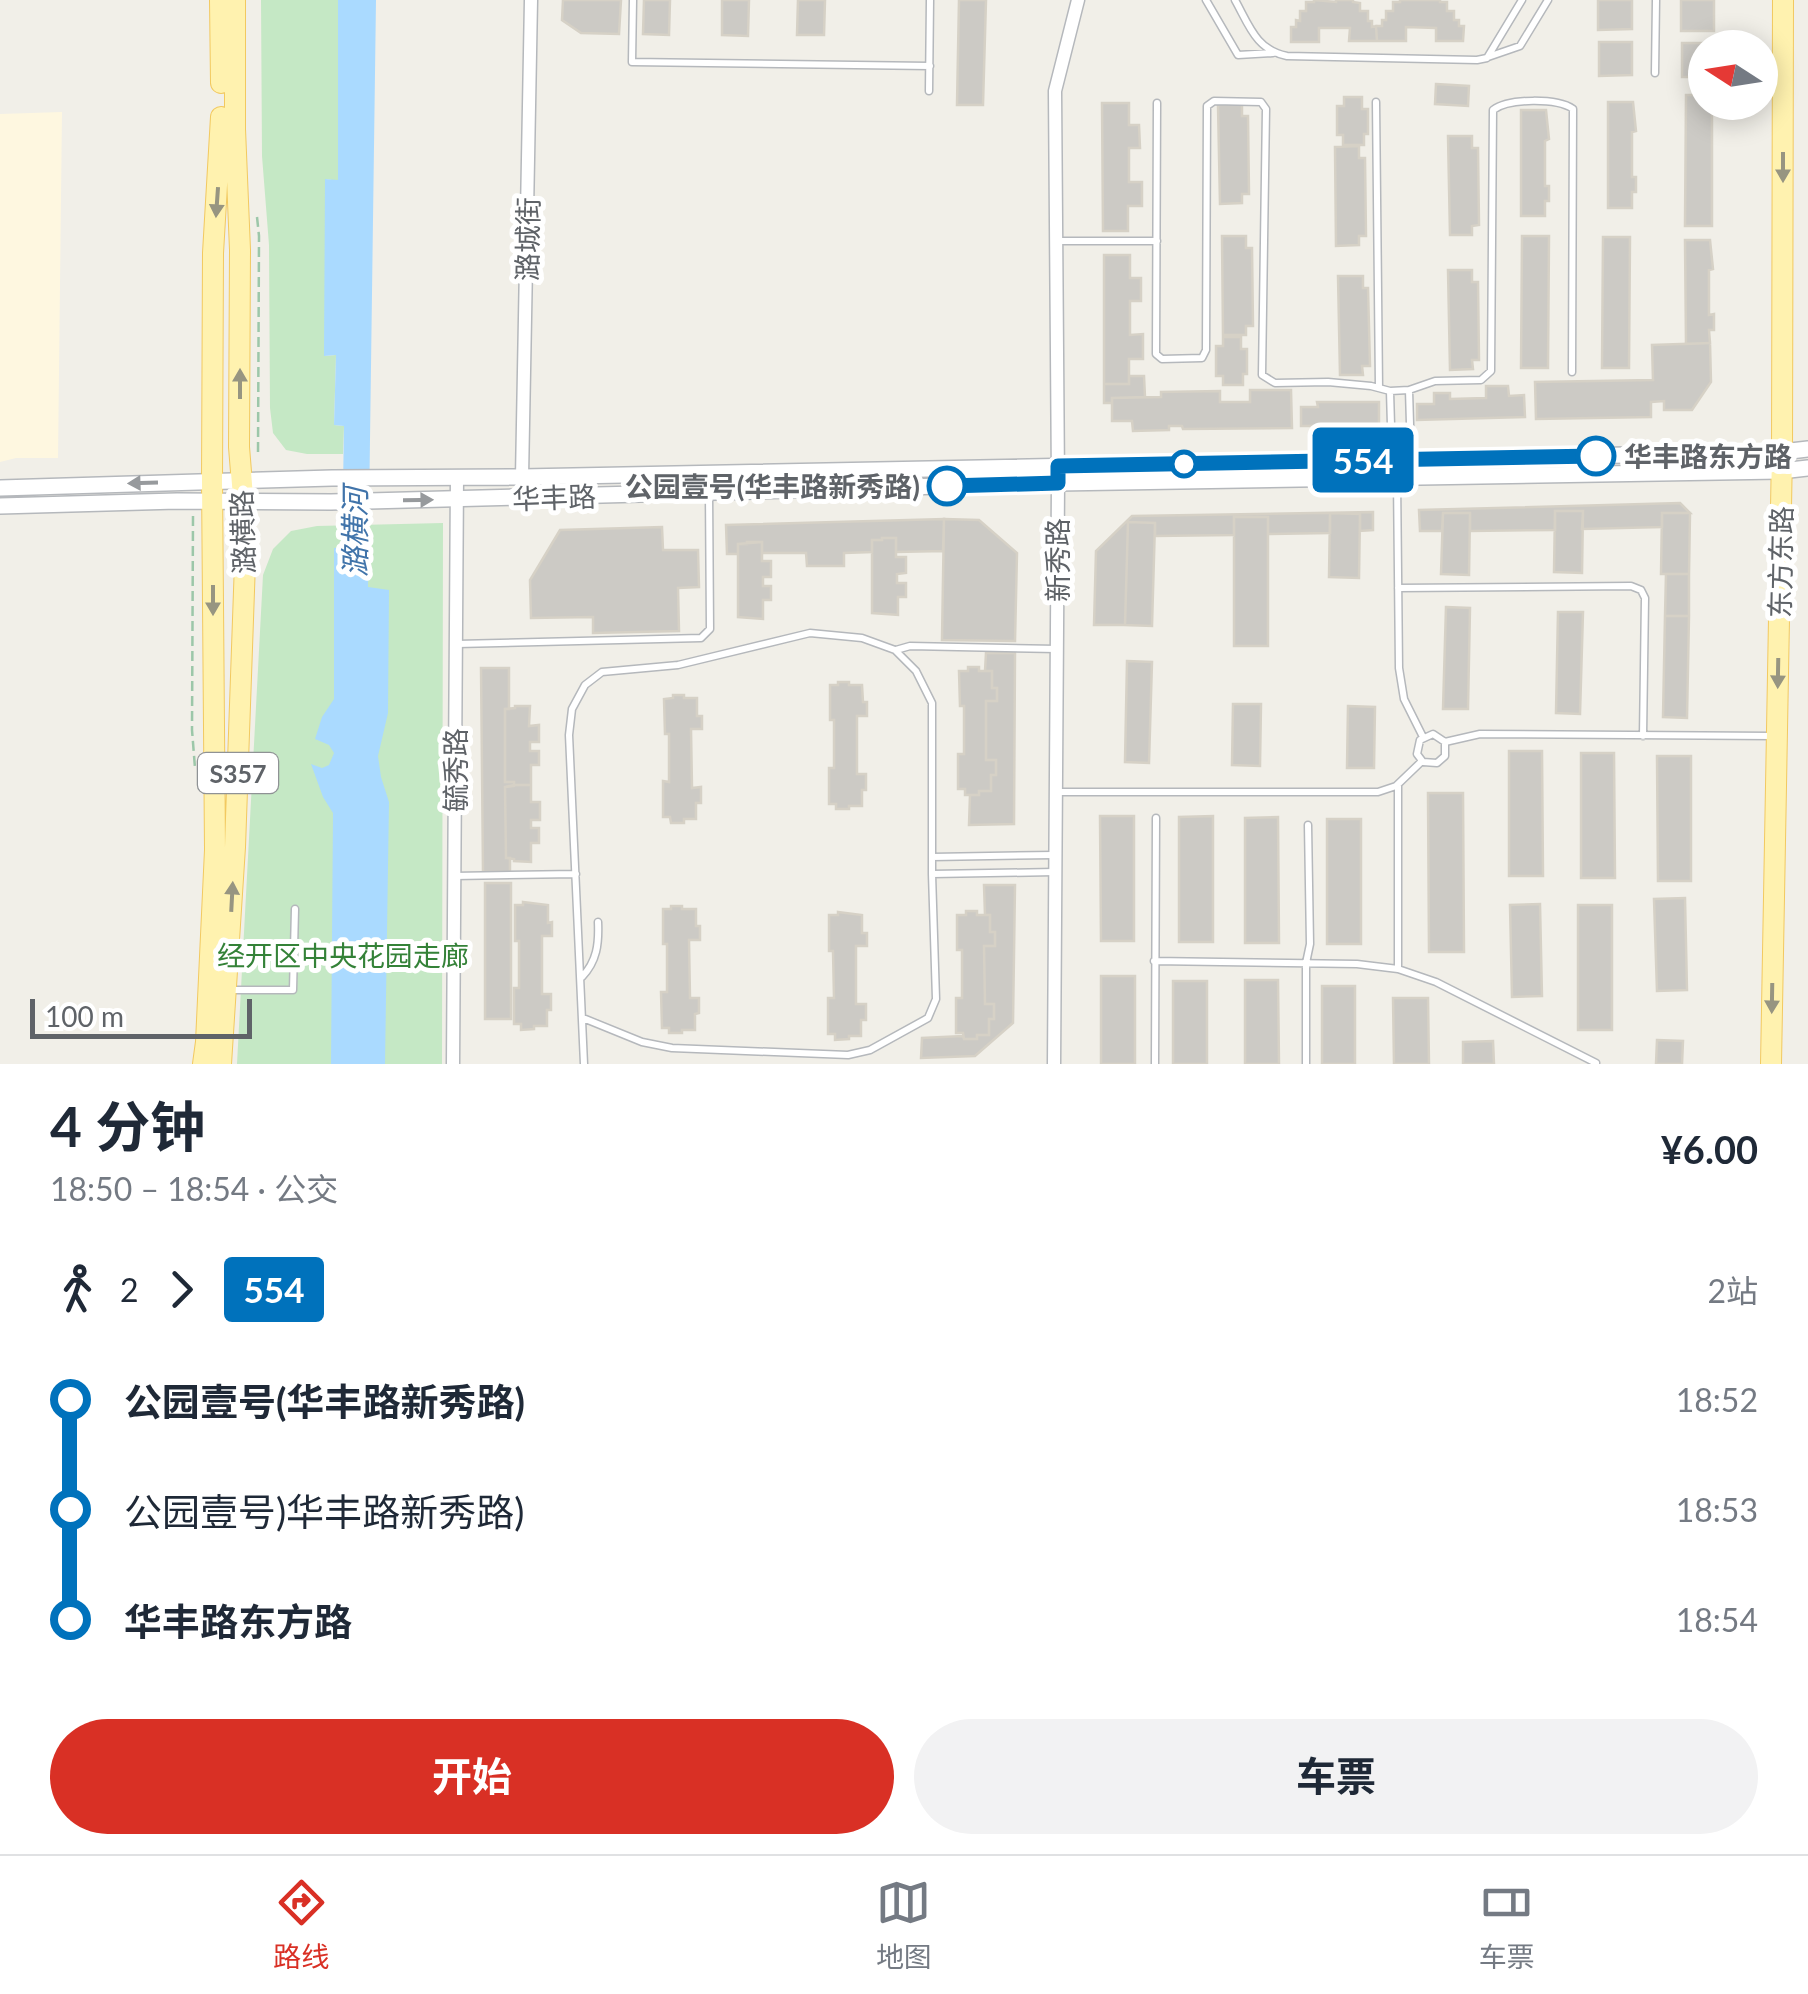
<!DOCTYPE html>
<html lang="zh">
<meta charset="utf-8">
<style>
body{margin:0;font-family:Lato,"Noto Sans SC",sans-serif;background:#f2f2f3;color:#1f2937;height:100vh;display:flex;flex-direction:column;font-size:38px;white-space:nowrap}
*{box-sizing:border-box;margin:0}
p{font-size:32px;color:#747a83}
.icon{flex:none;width:55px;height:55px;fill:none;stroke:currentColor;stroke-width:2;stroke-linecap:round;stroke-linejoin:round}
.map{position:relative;height:1064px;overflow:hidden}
.details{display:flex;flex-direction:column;background:#fff;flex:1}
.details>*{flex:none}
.badge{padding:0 20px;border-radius:8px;font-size:35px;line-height:65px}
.needle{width:65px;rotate:282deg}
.buttons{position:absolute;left:1688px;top:30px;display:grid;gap:20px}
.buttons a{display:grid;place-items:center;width:90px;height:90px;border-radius:50%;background:#fff;box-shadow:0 5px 25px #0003;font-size:50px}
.scale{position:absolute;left:30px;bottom:25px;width:222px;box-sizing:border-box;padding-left:10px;border:5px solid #5f6368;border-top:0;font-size:28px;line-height:35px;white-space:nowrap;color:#5f6368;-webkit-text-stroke:8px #fff;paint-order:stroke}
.map>.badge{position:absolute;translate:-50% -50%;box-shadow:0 0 0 5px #fff}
.legs{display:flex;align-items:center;gap:15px;height:110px;padding:0 50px;font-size:32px}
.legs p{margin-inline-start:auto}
.head{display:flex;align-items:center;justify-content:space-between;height:170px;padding:0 50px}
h1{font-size:55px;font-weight:700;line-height:75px}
.primary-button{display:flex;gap:20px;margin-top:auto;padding:20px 50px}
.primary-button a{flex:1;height:115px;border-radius:60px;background:#d93025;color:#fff;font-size:40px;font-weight:700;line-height:115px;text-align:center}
.primary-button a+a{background:#f2f2f3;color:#1f2937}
ul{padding:0 50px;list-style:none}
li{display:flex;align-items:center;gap:35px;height:110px;font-size:38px}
li i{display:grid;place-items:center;width:15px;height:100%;margin:0 12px;background:currentColor}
li i::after{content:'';width:25px;height:25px;margin:-12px;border:8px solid;border-radius:50%;background:#fff}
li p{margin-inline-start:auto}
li:first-child i{background:linear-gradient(#0000 50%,currentColor 0)}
li:last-child i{background:linear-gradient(currentColor 50%,#0000 0)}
.menu{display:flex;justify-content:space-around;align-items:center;height:140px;border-top:2px solid #e0e1e3;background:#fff;font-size:28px;color:#747a83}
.menu a{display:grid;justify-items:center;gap:5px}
.menu .selected{color:#d93025}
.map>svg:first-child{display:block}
.commercial{fill:#fef7e0}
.green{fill:#c5e8c5}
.water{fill:#aadaff}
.building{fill:#cccac5;stroke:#d6d1c6;stroke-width:2.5}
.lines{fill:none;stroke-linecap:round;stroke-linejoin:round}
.service-casing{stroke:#b5b8bc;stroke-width:9}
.minor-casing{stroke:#b5b8bc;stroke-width:15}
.tertiary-casing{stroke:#b5b8bc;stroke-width:18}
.primary-casing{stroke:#f2c960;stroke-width:22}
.path{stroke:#9cc7a9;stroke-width:2.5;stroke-dasharray:10 5;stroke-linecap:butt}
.service{stroke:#fff;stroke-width:6}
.minor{stroke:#fff;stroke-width:12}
.tertiary{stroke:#fff;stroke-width:15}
.primary{stroke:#fff2af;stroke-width:20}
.oneway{fill:#979581}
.oneway2{fill:#979a9d}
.line-1-casing{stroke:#fff;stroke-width:22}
.line-1{stroke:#0072bc;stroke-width:15}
.stop-1-dot{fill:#fff;stroke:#0072bc;stroke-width:5}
.labels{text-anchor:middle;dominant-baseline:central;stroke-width:10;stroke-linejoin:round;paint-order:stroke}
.shield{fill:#fff;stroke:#8f9295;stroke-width:2.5}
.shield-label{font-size:25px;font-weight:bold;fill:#5f6368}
.street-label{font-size:28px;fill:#5f6368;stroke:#fff}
.stop-label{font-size:28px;font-weight:bold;fill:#5f6368;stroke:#fff;text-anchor:start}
.park-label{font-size:28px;fill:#348238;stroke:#fff}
.water-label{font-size:30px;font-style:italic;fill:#4174aa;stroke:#fff}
</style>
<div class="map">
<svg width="1808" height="1064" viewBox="0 0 1808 1064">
<rect width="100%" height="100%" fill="#f1efe8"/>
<path class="commercial" d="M62 112 58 458H16L0 462V114Z"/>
<path class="green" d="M261 0H338V181L326 179 325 356 336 355 334 425 344 426 343 454H307L286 450 273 433 270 408 269 245 262 156Z
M443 523 442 1064H237L263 575 273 549 291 531 317 526Z"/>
<path class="water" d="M338 0H376L368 587 389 590 388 713 378 756 381 777 389 802 385 1064H331L333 813 323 797 311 764 322 768 329 765 334 753 329 745 315 739 322 717 334 699V548H342L344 426 334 425 336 355 324 356 325 179 338 180Z"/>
<path class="building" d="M563 0H621L619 34 581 33 562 20Z
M644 0H670L669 35 643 34Z
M722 0H749L748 36 722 35Z
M798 0H825L824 35H797Z
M959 0H986L983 105H957Z
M1314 0 1336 2V0H1353V2L1360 3V11H1368V21H1372V27L1376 26 1377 41H1349L1350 28H1319V42H1291V27H1296V20L1300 21V11H1306V2H1314Z
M1400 0H1440V2H1447V11H1454V20H1459V26H1464L1463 41H1436V28L1406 27V41H1377L1376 26H1382V20H1386V11H1393V2H1400Z
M1598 0H1632V29L1598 30Z
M1681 0H1714V31H1681Z
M1599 42H1632V75L1599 76Z
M1682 43H1715V48H1705V77H1682Z
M1436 84 1469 86 1468 106 1435 104Z
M1686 95H1705V102H1712V226H1685Z
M1344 97H1362V109H1368V134H1364V145H1343V135H1337V106H1344Z
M1608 102H1633L1636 131 1632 132V177H1636V192H1632V208H1608Z
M1102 103H1129V125H1139L1140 148H1129V182H1142V206H1128V231H1103Z
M1242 104V116H1248L1249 194H1242V203L1220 204 1218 105Z
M1521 110H1546L1549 139 1545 141V186H1549V201H1545V216H1521Z
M1448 136H1472V148H1478L1479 225 1472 226V235H1450Z
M1359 146V158H1365L1366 236H1359V245L1336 246 1335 147Z
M1222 236H1246V248H1252L1253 326H1246V335H1223Z
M1522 236H1549L1548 368H1521Z
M1603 237H1630L1629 368H1602Z
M1685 240H1710L1713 269 1709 270V315L1714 314V330H1709L1710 343 1686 344Z
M1104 255H1130V278H1141V301H1130V335L1143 334V359H1129V384H1104Z
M1448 270H1472V282H1478L1479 360H1472L1473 369 1450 370Z
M1338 276H1363V288H1368L1370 366H1362L1363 375H1340Z
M1223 337H1241V349H1247V374H1243V385H1223V376H1216V346H1223Z
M1710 343 1711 382 1692 410H1664V401L1651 402V417L1536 419 1535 382 1653 380 1652 345Z
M1129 376H1144L1145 397 1112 398V403H1104V384H1129Z
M1486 386H1508L1509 396 1524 395 1525 417 1417 420V404H1434V393H1450V399L1486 398Z
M1250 390H1291L1292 428 1183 429 1182 426H1169V430L1133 431 1132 421H1112V398L1161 397V392L1220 391V402H1250Z
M1317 402H1379V426H1301V407H1318Z
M1680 503 1690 513H1662V527L1582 529 1583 511H1555V530L1470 531V513H1443L1442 531H1420L1419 510Z
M1555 511H1583L1582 573 1554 572Z
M1373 512V530L1360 531V514L1330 513V533L1268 534V517H1234V535L1155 536V523L1128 522 1125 625H1094L1096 551 1132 516Z
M1330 513 1360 514 1359 578 1329 577Z
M1443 513H1470L1469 575 1441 574Z
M1662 513H1690L1689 574H1661Z
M1234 517H1268V646H1234Z
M944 519 979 520 1017 553 1015 641 942 640Z
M944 519 943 551 896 552V538H882V540H872V552L844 553V566H807L806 553H762V542L738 544V554H727L726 525Z
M1128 522 1155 523 1152 626 1125 625Z
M662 527 663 550H698L699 587 678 588 679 631 593 633V617L531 618 530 580 560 530Z
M882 538H896V557H906V573L897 574V583H906V597H898V615L872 613V540H882Z
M747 542H762V561H771V577H763V586H771V600H763V619L738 617V544H747Z
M1666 574H1689V616H1665Z
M1446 607 1470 608 1468 709H1443Z
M1558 612H1583L1580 714 1556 713Z
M1665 616H1689L1687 718 1663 717Z
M986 653H1015L1014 824 969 825 970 795H979V791H991V775H996V760H986V701H997V688H992V671H985Z
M1127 661 1152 662 1149 763 1125 762Z
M968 667H979V671H992V688H997V701H986V760H996V775H991V791H979V795H965V789H958V754H964V706H960L959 671H968Z
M481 668H509V709H505V782H514V786L505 787 506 858H510V872H483Z
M838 682H849V685H862L863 702H867V716H857V774H866V790H862V806H849V809H836V804H829V768H834V720H830V685H838Z
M673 695H684V698H697V716H702V729H691L692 788 701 787V803H696V819H684V823H671L670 817H663V781L669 782V734H665L664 699 673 698Z
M1233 704H1261L1260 766 1232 765Z
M515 706H530L529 726 539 725V742H530V751H539V765H531V785H514V782H505V709L515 708Z
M1348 706 1375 707 1374 768H1347Z
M1509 751H1542L1543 876H1509Z
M1581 753H1614L1615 878H1581Z
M1657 756H1691V881H1658Z
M514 785H531V802H540V820H531V828H539V843H531V862L514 861V859L506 858 505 787Z
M1428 793H1463L1464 952H1429Z
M1100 816H1134V941H1101Z
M1213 816V942H1179V817Z
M1278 817 1279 943H1245V818Z
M1327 819H1361V944H1327Z
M485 883H511V1019H485Z
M984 885H1015L1013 1023 975 1056 921 1058 922 1038 963 1036 964 1039H977V1035H989V1019H994V1004H985L984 946H995V932H990V915H985Z
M1685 898 1687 990 1657 991 1654 899Z
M523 902 548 905V923L552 922V936H542V994H551V1010H547V1026H534V1029L521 1030V1024H514V988H519V941H515V905H523Z
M1540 904 1542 996 1512 997 1510 905Z
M1578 905H1612V1030H1578Z
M671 906H682V909H696V926H700V940H689L690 998H699V1013L695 1014V1030H682V1033H669V1028H662L661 992H667V944H663V909H671Z
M966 911H977V915H990V932H995V946H984L985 1004H994V1019H989V1035H977V1039H964L963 1033H956V998H962V950H957V915H966Z
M838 912 862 915V933H867V946H856V1004H866V1020H861V1036H849V1039L835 1040V1034H828V998H834L833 951H829V915H838Z
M1101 976H1135V1064H1101Z
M1245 980H1278L1279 1064H1245Z
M1173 981H1207V1064H1173Z
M1322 986H1355V1064H1322Z
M1393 998H1428L1429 1064H1394Z
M1657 1040 1683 1041 1682 1064H1656Z
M1493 1041 1494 1064H1463V1042Z"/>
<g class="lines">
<defs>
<path id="service" d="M633 0 632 62 930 66
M1206 0 1238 55 1273 53
M1235 0C1249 25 1256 50 1287 56L1477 60 1487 58 1522 0
M1488 57 1520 46 1548 0
M1655 73 1656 0
M929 91 930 0
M1376 102 1379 388
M1157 103 1156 354 1162 359 1202 358 1206 350 1207 106 1214 101 1261 102 1266 109 1262 375 1275 383 1328 382 1371 386 1390 391 1409 390 1435 381 1481 380 1491 371 1493 110C1509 98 1557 98 1573 109L1572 372
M1058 241H1157
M1409 390 1411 458
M1390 391 1392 460
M1397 478 1399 668 1404 699 1423 737
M1398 588 1631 586 1641 590 1645 598 1643 736
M457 644 701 638 710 629 709 493
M896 650 910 646 1057 649
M1445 742V756L1437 763 1423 762 1417 754 1420 740 1433 734 1445 742 1480 734 1773 736
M1398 786V969
M1057 792H1378L1396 786 1422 761
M932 857 1054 855
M932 874 1055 872
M454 876 576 874
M1154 961 1357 964 1398 969 1436 982 1596 1063
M582 977C597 961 599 944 598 922
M228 990H293L295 909
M583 1018 642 1042 672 1048 848 1055 870 1050 928 1018 936 999 932 874V703L916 671 895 650 862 638 810 633 678 665 602 672 585 685 572 709 569 735 584 1064
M1155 1064 1156 818
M1306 1064V963L1310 944 1308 825"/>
<path id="minor" d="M522 477 531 0
M453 1064 457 477
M1054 1064 1058 483 1055 91 1078 0"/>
<path id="tertiary" d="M0 488 332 478 522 477 1782 452 1808 449
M0 506 177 501 331 502 1058 483 1781 471 1808 468"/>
<path id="primary" d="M220 0 221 83
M203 1064 206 1042 215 850 212 481 213 253 221 117
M221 1064 235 847 246 534 239 447 240 250 235 129V0
M1771 1064 1782 452 1783 0"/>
</defs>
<use href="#service" class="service-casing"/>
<use href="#minor" class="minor-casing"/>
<use href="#tertiary" class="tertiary-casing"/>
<use href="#primary" class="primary-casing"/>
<path class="path" d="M257 217 259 236 258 453
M193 516 192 730 195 768"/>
<use href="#service" class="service"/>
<use href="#minor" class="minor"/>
<use href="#tertiary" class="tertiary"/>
<use href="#primary" class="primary"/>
</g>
<defs><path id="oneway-solid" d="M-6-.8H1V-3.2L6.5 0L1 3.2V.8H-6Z" transform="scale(2.5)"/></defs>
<g class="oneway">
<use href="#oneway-solid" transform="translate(1783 167) rotate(90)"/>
<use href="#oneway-solid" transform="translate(217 202) rotate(94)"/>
<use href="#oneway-solid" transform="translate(240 384) rotate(-90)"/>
<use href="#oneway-solid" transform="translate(213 600) rotate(90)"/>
<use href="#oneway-solid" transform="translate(1778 673) rotate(91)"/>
<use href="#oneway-solid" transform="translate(232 897) rotate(-87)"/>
<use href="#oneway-solid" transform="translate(1772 998) rotate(91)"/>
</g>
<g class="oneway2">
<use href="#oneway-solid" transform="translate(143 483) rotate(178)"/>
<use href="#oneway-solid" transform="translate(418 500) rotate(-1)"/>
</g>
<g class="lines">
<defs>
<path id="line-1" d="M947 486 1058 483V466L1596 456"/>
</defs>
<use href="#line-1" class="line-1-casing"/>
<use href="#line-1" class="line-1"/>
</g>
<g class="stop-1-dot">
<circle cx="1596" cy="456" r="18"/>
<circle cx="1184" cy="464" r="12"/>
<circle cx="947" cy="486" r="18"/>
</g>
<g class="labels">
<rect class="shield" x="198" y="753" width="80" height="40" rx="8"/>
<g class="shield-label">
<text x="238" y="773">S357</text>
</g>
<g class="street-label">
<text transform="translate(527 239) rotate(-89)">潞城街</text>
<text transform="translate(554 497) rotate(-2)">华丰路</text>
<text transform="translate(242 532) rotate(-92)">潞横路</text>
<text transform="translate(1057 560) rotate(-90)">新秀路</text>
<text transform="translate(1780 562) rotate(-89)">东方东路</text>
<text transform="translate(455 770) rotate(-90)">毓秀路</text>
</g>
<g class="stop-label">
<text x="1624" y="456">华丰路东方路</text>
<text x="920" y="486" text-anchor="end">公园壹号(华丰路新秀路)</text>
</g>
<g class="park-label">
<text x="343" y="955">经开区中央花园走廊</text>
</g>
<g class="water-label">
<text transform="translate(354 532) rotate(-90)">潞横河</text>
</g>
</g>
</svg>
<div class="buttons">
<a><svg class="needle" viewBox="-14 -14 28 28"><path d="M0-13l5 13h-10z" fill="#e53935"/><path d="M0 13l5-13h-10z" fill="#747a83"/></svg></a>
</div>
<div class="scale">100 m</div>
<b class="badge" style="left:1363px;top:460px;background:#0072bc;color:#fff">554</b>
</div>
<section class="details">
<div class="head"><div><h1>4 分钟</h1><p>18:50 – 18:54 · 公交</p></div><b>¥6.00</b></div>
<div class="legs"><svg class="icon" aria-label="walk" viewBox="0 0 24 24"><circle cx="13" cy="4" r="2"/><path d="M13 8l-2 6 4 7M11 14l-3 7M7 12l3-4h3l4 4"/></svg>2<svg class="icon" aria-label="forward" viewBox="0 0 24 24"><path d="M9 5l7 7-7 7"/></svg><b class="badge" style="background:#0072bc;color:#fff">554</b><p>2站</p></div>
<ul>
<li><i style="color:#0072bc"></i><b>公园壹号(华丰路新秀路)</b><p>18:52</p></li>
<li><i style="color:#0072bc"></i><span>公园壹号)华丰路新秀路)</span><p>18:53</p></li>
<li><i style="color:#0072bc"></i><b>华丰路东方路</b><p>18:54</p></li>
</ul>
<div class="primary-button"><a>开始</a><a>车票</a></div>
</section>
<nav class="menu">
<a class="selected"><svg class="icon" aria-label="directions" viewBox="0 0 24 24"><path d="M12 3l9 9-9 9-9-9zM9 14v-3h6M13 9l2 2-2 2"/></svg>路线</a>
<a><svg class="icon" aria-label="map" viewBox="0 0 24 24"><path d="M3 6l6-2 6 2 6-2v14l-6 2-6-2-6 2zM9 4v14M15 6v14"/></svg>地图</a>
<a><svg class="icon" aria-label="tickets" viewBox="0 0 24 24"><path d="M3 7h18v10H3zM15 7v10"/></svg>车票</a>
</nav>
